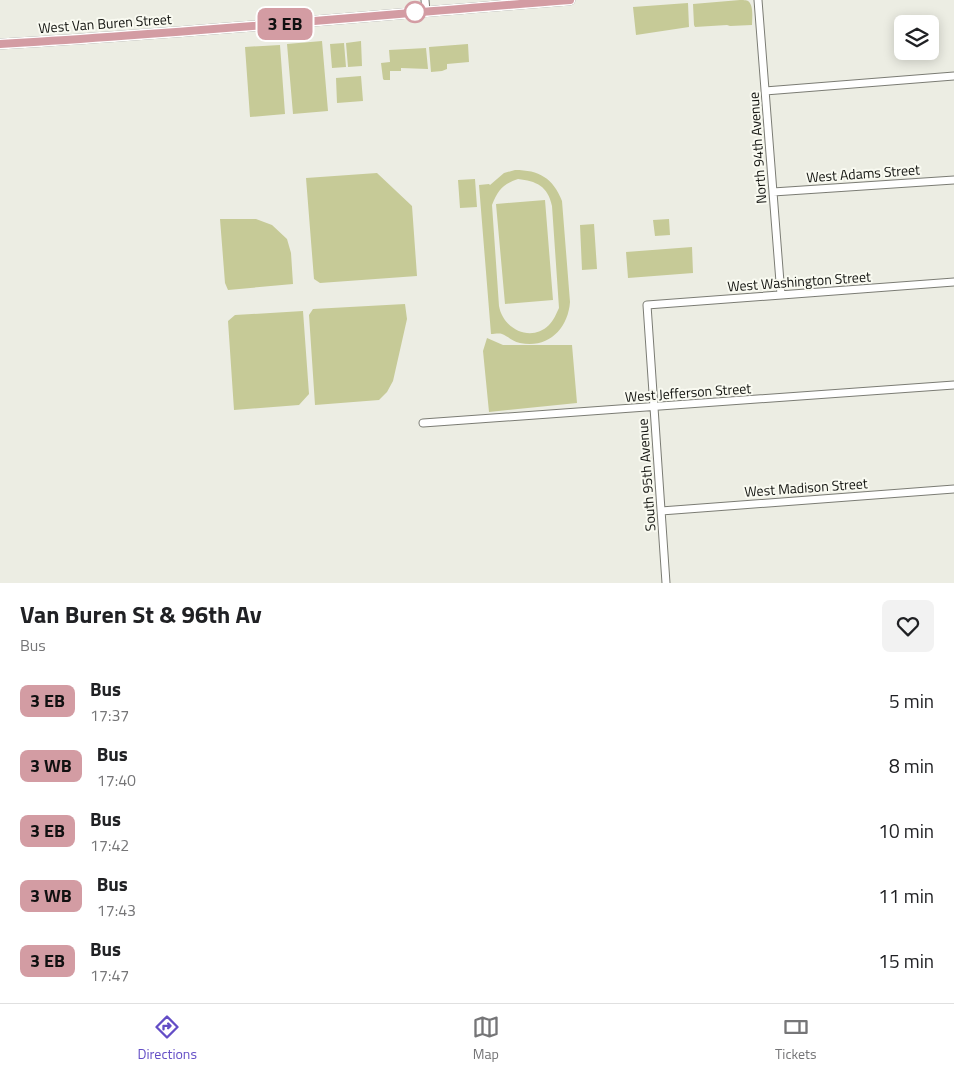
<!DOCTYPE html>
<style>
body{margin:0;font-family:"Titillium Web",sans-serif;background:#f2f2f2;color:#202124;height:100vh;display:flex;flex-direction:column;font-size:19px;white-space:nowrap}
*{box-sizing:border-box;margin:0}
p{font-size:16px;color:#757577}
.icon{flex:none;width:28px;height:28px;fill:none;stroke:currentColor;stroke-width:2;stroke-linecap:round;stroke-linejoin:round}
.map{position:relative;height:583px;overflow:hidden}
.side{display:flex;flex-direction:column;background:#fff;flex:1}
.side>*{flex:none}
.badge{padding:0 10px;border-radius:8px;font-size:18px;line-height:32px}
.controls{position:absolute;left:894px;top:15px;display:grid;gap:10px}
.controls a{display:grid;place-items:center;width:45px;height:45px;border-radius:8px;background:#fff;box-shadow:0 2px 12px #0003;font-size:25px}
.map>.badge{position:absolute;translate:-50% -50%;box-shadow:0 0 0 2px #fff}
.round{display:grid;place-items:center;flex:none;width:52px;height:52px;border-radius:8px;background:#f2f2f2}
.headline{display:flex;align-items:center;justify-content:space-between;height:85px;padding:0 20px}
h1{font-size:24px;font-weight:700;line-height:38px}
ul{padding:0;list-style:none}
li{display:flex;align-items:center;gap:15px;height:65px;padding:0 20px}
li div{flex:1}
li b{display:block;font-size:19px}
li em{font-style:normal}
li .badge{min-width:55px;font-weight:700;text-align:center}
.menu{display:flex;justify-content:space-around;align-items:center;height:70px;border-top:1px solid #e0e0e0;background:#fff;font-size:14px;color:#757577}
.menu a{display:grid;justify-items:center;gap:2px}
.menu .on{color:#634dc6}
.map>svg:first-child{display:block}
.green{fill:#c6ca97;fill-rule:evenodd}
.lines{fill:none;stroke-linecap:round;stroke-linejoin:round}
.minor-casing{stroke:#7b7c74;stroke-width:9}
.major-casing{stroke:#7b7c74;stroke-width:11}
.minor{stroke:#fff;stroke-width:7}
.major{stroke:#fff;stroke-width:9}
.line-casing{stroke:#fff;stroke-width:11}
.line{stroke:#d39ca3;stroke-width:8}
.stop-dot{fill:#fff;stroke:#d39ca3;stroke-width:2.5}
.labels{text-anchor:middle;dominant-baseline:central;stroke-width:4;stroke-linejoin:round;paint-order:stroke}
.street-label{font-size:14px;fill:#131410;stroke:#f9faf1}
</style>
<div class="map">
<svg width="954" height="583" viewBox="0 0 954 583">
<rect width="100%" height="100%" fill="#ecede3"/>
<path class="green" d="M740 0C742 0 747 0 748 1 754 5 752 19 752 25L730 26 727 25 695 27 694 25 693 4Z
M688 3 689 27 636 35 633 7Z
M322 41 328 111 293 114 287 44Z
M361 41 362 66 348 67 346 43Z
M344 43 346 67 332 68 330 44Z
M468 44 469 62 447 64V69L442 71 431 72 429 47Z
M280 45 285 114 250 117 245 47Z
M426 48 428 69 401 68V71H390V80H384L383 79 381 63 390 62 389 50Z
M361 76 363 101 337 103 336 78Z
M515 170C539 170 553 178 562 201L570 302C568 329 548 349 520 343 512 341 509 337 502 334 499 333 494 334 491 334L479 185 489 184 490 185 504 173ZM518 179C536 181 548 186 552 206L559 308C556 314 554 320 549 325 531 343 503 329 499 306L492 205C498 190 503 184 518 179Z
M377 173 412 206 417 276 320 283 314 279 306 178Z
M475 179 477 207 460 208 458 180Z
M545 200 553 300 505 304 496 204Z
M220 219H256L272 225 287 239 291 253 293 284 228 290 225 283Z
M669 219 670 235 655 236 653 220Z
M594 224 597 269 582 270 580 225Z
M692 247 693 273 628 278 626 252Z
M405 304 407 319 393 381 387 392 379 400 315 405 309 315 313 309Z
M303 311 309 394 299 405 234 410 228 321 235 315Z
M487 338 503 345H572L577 403 489 412 483 351Z"/>
<g class="lines">
<defs>
<path id="minor" d="M425 0 426 11
M758 0 781 295
M765 91 954 76
M773 192 954 180
M423 423 954 385
M661 511 954 489
M666 583 647 305 954 282"/>
<path id="major" d="M0 44C190 33 380 15 570 0"/>
</defs>
<use href="#minor" class="minor-casing"/>
<use href="#major" class="major-casing"/>
<use href="#minor" class="minor"/>
<use href="#major" class="major"/>
</g>
<g class="lines">
<defs>
<path id="line" d="M0 44C190 33 380 15 570 0"/>
</defs>
<use href="#line" class="line-casing"/>
<use href="#line" class="line"/>
</g>
<circle class="stop-dot" cx="415" cy="12" r="10"/>
<g class="labels">
<g class="street-label">
<text transform="translate(105 23) rotate(-4)">West Van Buren Street</text>
<text transform="translate(757 148) rotate(-94)">North 94th Avenue</text>
<text transform="translate(863 173) rotate(-4)">West Adams Street</text>
<text transform="translate(799 281) rotate(-4)">West Washington Street</text>
<text transform="translate(688 392) rotate(-4)">West Jefferson Street</text>
<text transform="translate(646 475) rotate(-94)">South 95th Avenue</text>
<text transform="translate(806 487) rotate(-4)">West Madison Street</text>
</g>
</g>
</svg>
<div class="controls">
<a><svg class="icon" aria-label="layers" viewBox="0 0 24 24"><path d="M12 4l9 5-9 5-9-5zM3 14l9 5 9-5"/></svg></a>
</div>
<b class="badge" style="left:285px;top:24px;background:#d39ca3;color:#111">3 EB</b>
</div>
<section class="side">
<div class="headline"><div><h1>Van Buren St &amp; 96th Av</h1><p>Bus</p></div><a class="round"><svg class="icon" aria-label="heart" viewBox="0 0 24 24"><path d="M12 20l-8-8c-3-5 5-10 8-4 3-6 11-1 8 4z"/></svg></a></div>
<ul>
<li><span class="badge" style="background:#d39ca3;color:#111">3 EB</span><div><b>Bus</b><p>17:37</p></div><em>5 min</em></li>
<li><span class="badge" style="background:#d39ca3;color:#111">3 WB</span><div><b>Bus</b><p>17:40</p></div><em>8 min</em></li>
<li><span class="badge" style="background:#d39ca3;color:#111">3 EB</span><div><b>Bus</b><p>17:42</p></div><em>10 min</em></li>
<li><span class="badge" style="background:#d39ca3;color:#111">3 WB</span><div><b>Bus</b><p>17:43</p></div><em>11 min</em></li>
<li><span class="badge" style="background:#d39ca3;color:#111">3 EB</span><div><b>Bus</b><p>17:47</p></div><em>15 min</em></li>
</ul>
</section>
<nav class="menu">
<a class="on"><svg class="icon" aria-label="directions" viewBox="0 0 24 24"><path d="M12 3l9 9-9 9-9-9zM9 14v-3h6M13 9l2 2-2 2"/></svg>Directions</a>
<a><svg class="icon" aria-label="map" viewBox="0 0 24 24"><path d="M3 6l6-2 6 2 6-2v14l-6 2-6-2-6 2zM9 4v14M15 6v14"/></svg>Map</a>
<a><svg class="icon" aria-label="tickets" viewBox="0 0 24 24"><path d="M3 7h18v10H3zM15 7v10"/></svg>Tickets</a>
</nav>
